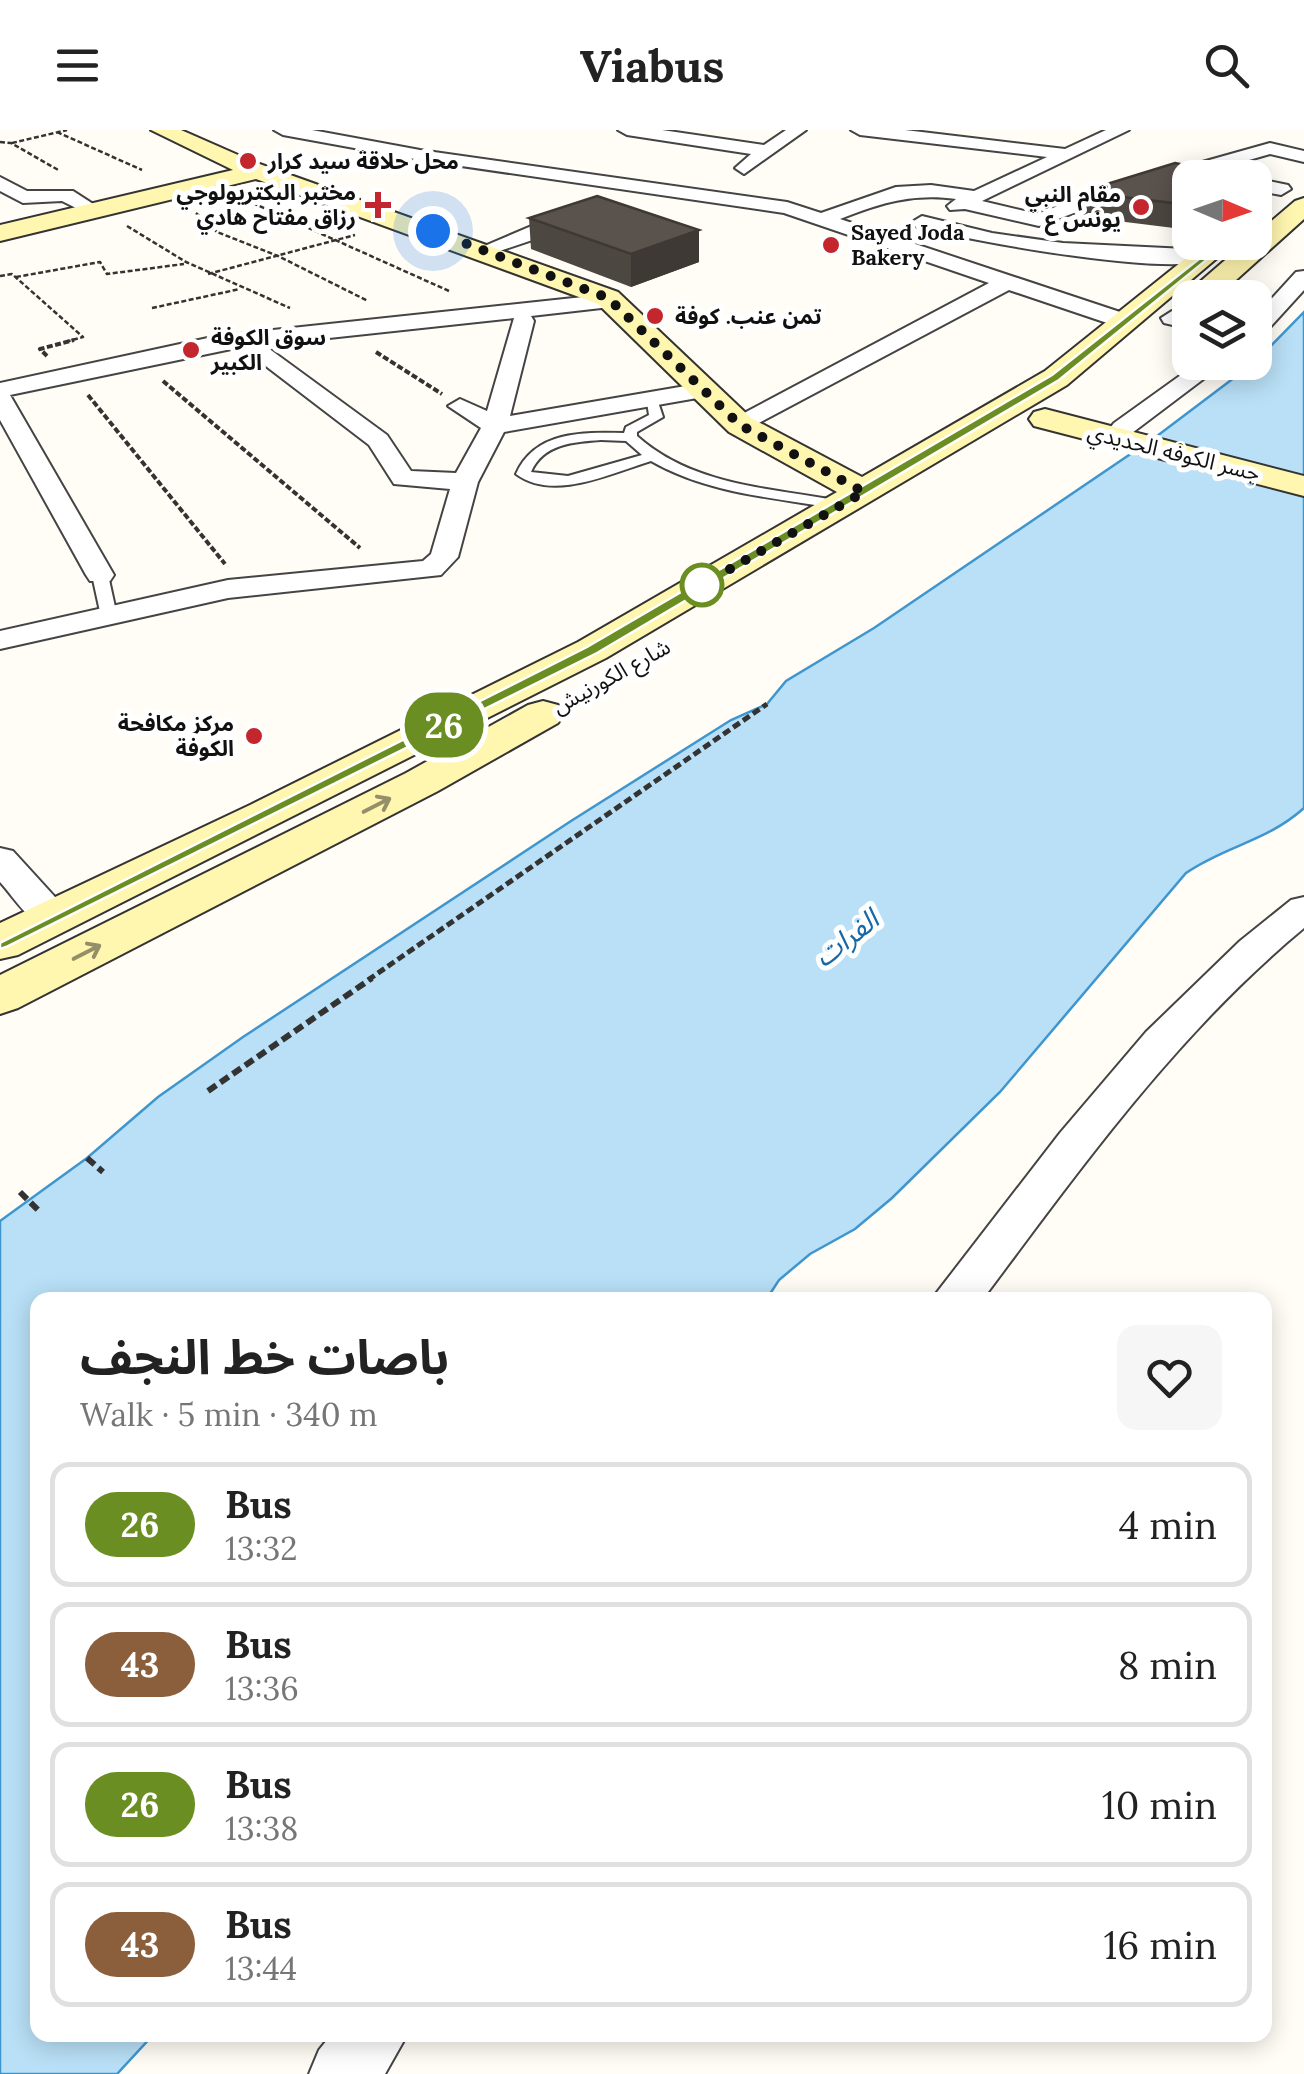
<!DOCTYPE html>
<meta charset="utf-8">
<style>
body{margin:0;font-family:Lora,"Noto Sans Arabic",serif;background:#f6f6f6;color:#222;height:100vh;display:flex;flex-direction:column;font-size:38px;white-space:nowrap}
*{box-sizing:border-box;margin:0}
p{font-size:32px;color:#767676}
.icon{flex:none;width:55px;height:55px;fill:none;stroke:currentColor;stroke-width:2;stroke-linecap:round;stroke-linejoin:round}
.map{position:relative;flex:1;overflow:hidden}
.sheet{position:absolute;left:30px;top:1162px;width:1242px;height:750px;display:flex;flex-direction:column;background:#fff;border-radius:20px;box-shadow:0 5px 25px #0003}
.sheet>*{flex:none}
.badge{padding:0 20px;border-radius:32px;font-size:35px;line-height:65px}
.needle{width:65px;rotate:92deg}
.fabs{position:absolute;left:1172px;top:30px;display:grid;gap:20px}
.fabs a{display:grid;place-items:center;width:100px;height:100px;border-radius:20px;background:#fff;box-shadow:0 5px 25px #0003;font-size:50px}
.you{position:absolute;width:50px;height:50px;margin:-25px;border:8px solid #fff;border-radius:50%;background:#1a73e8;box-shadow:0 0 0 15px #1a73e833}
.map>.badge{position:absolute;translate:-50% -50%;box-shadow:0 0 0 5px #fff}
.round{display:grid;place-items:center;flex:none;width:105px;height:105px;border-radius:20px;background:#f6f6f6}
.headline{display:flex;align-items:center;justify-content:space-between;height:170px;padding:0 50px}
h1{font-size:48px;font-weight:700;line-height:75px}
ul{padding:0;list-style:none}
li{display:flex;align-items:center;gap:30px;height:125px;margin:0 20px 15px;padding:0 30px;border:5px solid #e0e0e0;border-radius:20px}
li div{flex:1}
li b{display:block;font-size:38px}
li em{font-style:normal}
li .badge{min-width:110px;font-weight:700;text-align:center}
header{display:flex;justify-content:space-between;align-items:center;height:130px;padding:0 50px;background:#fff;font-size:45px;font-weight:700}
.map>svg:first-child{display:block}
.water{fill:#b9e0f7;stroke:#3f96cf;stroke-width:2.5}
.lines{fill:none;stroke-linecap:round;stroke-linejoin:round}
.lane-casing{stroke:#444;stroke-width:4}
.street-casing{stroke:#444;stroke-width:4}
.secondary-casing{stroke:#333;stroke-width:4}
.path-far3{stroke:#333;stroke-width:2.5;stroke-dasharray:5 2.5;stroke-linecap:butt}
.path-far2{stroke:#333;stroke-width:4;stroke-dasharray:6 2.5;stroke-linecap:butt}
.path-far1{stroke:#333;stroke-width:5;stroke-dasharray:8 4;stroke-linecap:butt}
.path{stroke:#333;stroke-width:6;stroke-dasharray:10 5;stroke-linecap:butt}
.lane{fill:#fff;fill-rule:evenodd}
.street{fill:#fff;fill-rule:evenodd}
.secondary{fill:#fff6b0;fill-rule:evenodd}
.wall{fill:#4d4742}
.shaded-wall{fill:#3f3936}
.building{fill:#5a524d;stroke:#3f3936;stroke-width:2.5}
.oneway{stroke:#948f68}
.line{fill:#6b8e23;stroke:#fff;stroke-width:2.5}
.walk{stroke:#111;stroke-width:10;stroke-dasharray:0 18}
.poi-dot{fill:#c4262e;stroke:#fff;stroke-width:4}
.stop-dot{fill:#fff;stroke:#6b8e23;stroke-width:5}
.labels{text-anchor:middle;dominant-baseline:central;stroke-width:10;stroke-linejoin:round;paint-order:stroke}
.far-poi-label{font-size:22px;font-weight:bold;fill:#111;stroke:#fff;text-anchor:start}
.far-street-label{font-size:22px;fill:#111;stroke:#fff}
.water-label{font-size:28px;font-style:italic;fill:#1768a6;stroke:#fff}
</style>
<header><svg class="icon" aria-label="menu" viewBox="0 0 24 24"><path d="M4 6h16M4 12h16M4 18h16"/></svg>Viabus<svg class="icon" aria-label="search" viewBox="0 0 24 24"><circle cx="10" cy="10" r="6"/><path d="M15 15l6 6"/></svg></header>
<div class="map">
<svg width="1304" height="1944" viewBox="0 0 1304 1944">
<rect width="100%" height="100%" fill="#fffdf5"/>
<path class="water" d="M1304 182V678C1266 712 1227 715 1186 743L1000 962 892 1068 855 1099 810 1124 779 1150 766 1170H38V1905H153L117 1944H0V1091L87 1028 158 967 243 907 571 691 731 590 767 574 786 551 874 498 1157 306 1255 232Z"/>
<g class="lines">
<defs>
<path id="lane" d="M646 266H656L663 287 637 302V306C693 356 770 358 841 371L848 375 841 379C777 368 708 364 651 331 611 343 554 372 516 344 535 301 582 302 624 303L626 297 649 285ZM601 310 626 311 642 325 568 346 531 342C543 314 573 312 601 310Z
M100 440 108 445 117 486 109 491 101 486 92 445Z"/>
<path id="street" d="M274 0H312L420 20 787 72 821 83 896 57 931 55 974 61 1047 27 860 5 851 0H905L1065 19 1106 0H1129L982 71 1037 84 1092 63 1270 13 1304 21V32L1270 24 1106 71 1039 96 965 79 950 80 947 76 956 69C913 63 880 73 840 89L1135 187 1138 192 1127 199 1119 197 1009 160 740 303 731 300 727 295 731 290 989 153 784 83 420 30 283 5Z
M618 0H662L764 15 786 0H806L744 44 735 38 751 24 627 5Z
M0 47 27 61H73L104 81 94 87 62 71 23 73 0 61Z
M1255 48 1288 55 1291 59 1281 65 1255 60Z
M581 75 591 81 568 98 485 126 475 120Z
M922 86 992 103 1063 113 1207 120 1217 126C1189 152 959 109 915 96L912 92Z
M1304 141V160L1263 205 1255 207V187L1296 142Z
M611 164 619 166 622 171 619 176 531 186 534 191 510 286 703 253 715 260 703 267 504 302 478 352 458 427 441 445 228 468 0 519V501L228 450 423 431 431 424 450 359 394 354 369 315 241 217 10 265 114 445 110 451H90L86 445 0 290V253L217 206ZM514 188 487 281 460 269 448 276 481 298 456 343 411 341 387 305 264 215Z
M1172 181 1190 185V199L1164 193 1161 188Z
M1199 232H1226L1132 303H1114L1110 298 1114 293Z
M0 718 13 721 65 778 71 787 65 796C34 804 19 773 0 752Z
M1304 767V798C1176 904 1081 1038 982 1170H931L1060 1003 1146 902 1240 811 1291 770Z
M331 1905H407L385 1944H309L319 1920Z"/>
<path id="secondary" d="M151 0H181L254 32 618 162 751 288 862 347 1045 241 1206 112H1236L1067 255 606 528 18 825 0 829V793L250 675 578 512 837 362 729 302 598 174 256 49 0 111V95L233 40Z
M1304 68V89L1216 168H1193L1190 163 1194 157 1246 112H1255V105L1295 71Z
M1045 279 1304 346V366L1034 296 1029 289 1034 282Z
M543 571 558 575 564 584 558 593 438 661 18 878 0 884V845L406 643 528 575Z"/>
</defs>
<use href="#lane" class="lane-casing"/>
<use href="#street" class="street-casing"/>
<use href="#secondary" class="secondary-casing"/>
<path class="path-far3" d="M57 2 142 40
M0 12 11 13 60 41
M12 13 67 0
M246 70 449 161
M196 83 217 102 278 126 368 171
M127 96 186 132 290 178
M208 144 355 105
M0 146 12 144 83 207 65 212
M16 147 100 132 107 144 184 134
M152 178 240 159"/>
<path class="path-far2" d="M376 222 442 264
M47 226 40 219 74 210
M163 251 360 418
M88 265 225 434"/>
<path class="path-far1" d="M368 850 767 574"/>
<path class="path" d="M208 961 372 848
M87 1028 103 1042
M20 1062 41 1083"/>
<use href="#lane" class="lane"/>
<use href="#street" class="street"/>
<use href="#secondary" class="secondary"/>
</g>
<path class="wall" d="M1190 48V100L1077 86 1081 62Z
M529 88 699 100V132L631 157 531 119Z"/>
<path class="shaded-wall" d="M699 100V132L631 157V124Z"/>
<path class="building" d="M1175 33 1244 47 1190 48V75L1081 62Z
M597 66 699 100 631 124 529 88Z"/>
<defs><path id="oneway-shaft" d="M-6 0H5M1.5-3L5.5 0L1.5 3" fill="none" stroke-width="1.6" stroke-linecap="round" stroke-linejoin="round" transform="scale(2.5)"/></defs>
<g class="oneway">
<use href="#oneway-shaft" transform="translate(377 675) rotate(-27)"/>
<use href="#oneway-shaft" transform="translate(87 822) rotate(-27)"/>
</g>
<path class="line" d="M1223 110 1226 114 1059 250 597 523 6 817 0 819V813L587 517 1052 245Z"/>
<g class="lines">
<path class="walk" d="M433 101 608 168 740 295 864 362 702 455"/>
</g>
<g class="poi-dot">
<circle cx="248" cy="31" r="10"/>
<path d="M373 60h10v10h10v10h-10v10h-10v-10h-10v-10h10z"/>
<circle cx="1141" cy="77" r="10"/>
<circle cx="831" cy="115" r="10"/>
<circle cx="655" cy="186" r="10"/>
<circle cx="191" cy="220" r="10"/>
<circle cx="254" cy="606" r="10"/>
</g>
<circle class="stop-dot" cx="702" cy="455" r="20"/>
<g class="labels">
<g class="far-poi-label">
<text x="268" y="31">محل حلاقة سيد كرار</text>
<text x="356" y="62" text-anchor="end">مختبر البكتريولوجي<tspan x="356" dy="25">رزاق مفتاح هادي</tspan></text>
<text x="1121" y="64" text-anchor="end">مقام النبي<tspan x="1121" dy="25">يونس ع</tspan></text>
<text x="851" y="102">Sayed Joda<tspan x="851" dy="25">Bakery</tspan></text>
<text x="675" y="186">تمن عنب. كوفة</text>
<text x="211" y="207">سوق الكوفة<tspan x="211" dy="25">الكبير</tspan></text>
<text x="234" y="593" text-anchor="end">مركز مكافحة<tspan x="234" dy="25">الكوفة</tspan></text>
</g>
<g class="far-street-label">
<text transform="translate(1174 322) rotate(14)">جسر الکوفه الحديدي</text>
<text transform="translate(611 546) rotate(-29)">شارع الكورنيش</text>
</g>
<g class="water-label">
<text transform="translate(846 808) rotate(-38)">الفرات</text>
</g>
</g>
</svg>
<div class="fabs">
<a><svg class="needle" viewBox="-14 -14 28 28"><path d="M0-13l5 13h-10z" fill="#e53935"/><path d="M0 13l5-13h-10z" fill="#767676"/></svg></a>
<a><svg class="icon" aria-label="layers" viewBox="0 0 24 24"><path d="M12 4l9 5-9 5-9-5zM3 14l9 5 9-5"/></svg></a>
</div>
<div class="you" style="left:433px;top:101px"></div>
<b class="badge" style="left:444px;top:595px;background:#6b8e23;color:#fff">26</b>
<section class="sheet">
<div class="headline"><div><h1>باصات خط النجف</h1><p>Walk · 5 min · 340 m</p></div><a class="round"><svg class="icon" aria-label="heart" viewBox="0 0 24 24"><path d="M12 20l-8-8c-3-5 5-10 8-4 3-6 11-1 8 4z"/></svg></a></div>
<ul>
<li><span class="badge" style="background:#6b8e23;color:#fff">26</span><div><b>Bus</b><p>13:32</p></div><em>4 min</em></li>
<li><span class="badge" style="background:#8b5e3c;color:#fff">43</span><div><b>Bus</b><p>13:36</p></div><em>8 min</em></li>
<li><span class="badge" style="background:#6b8e23;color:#fff">26</span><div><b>Bus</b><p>13:38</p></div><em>10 min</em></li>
<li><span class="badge" style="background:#8b5e3c;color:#fff">43</span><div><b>Bus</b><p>13:44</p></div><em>16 min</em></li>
</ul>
</section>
</div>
